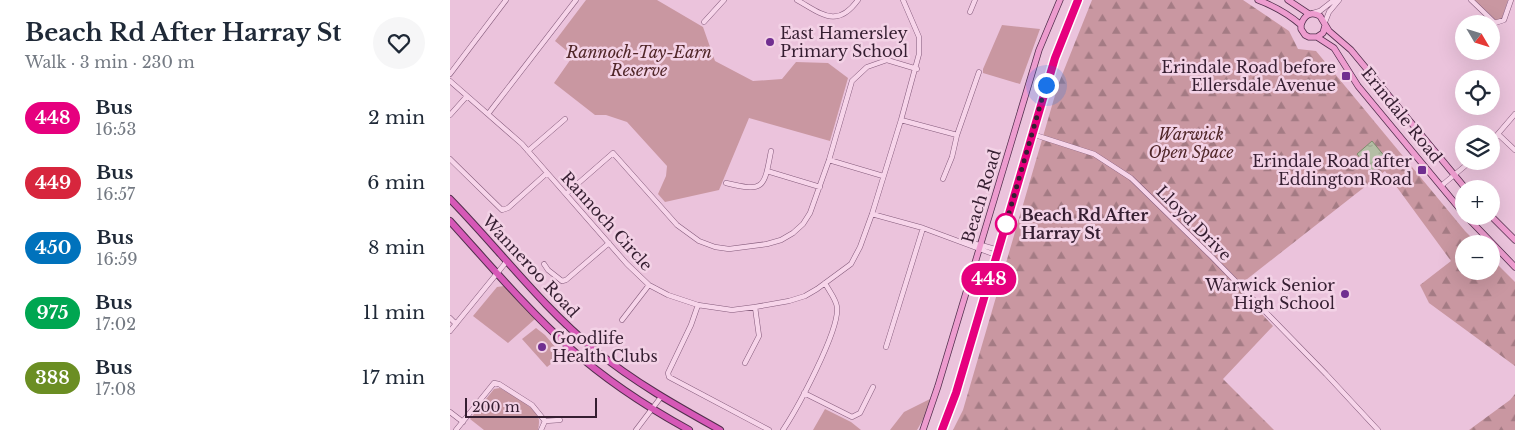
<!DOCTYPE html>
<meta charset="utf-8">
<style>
body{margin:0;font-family:"Libre Baskerville",serif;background:#f6f6f7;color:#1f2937;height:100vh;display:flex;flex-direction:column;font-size:19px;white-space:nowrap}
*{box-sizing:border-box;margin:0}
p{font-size:16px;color:#747a83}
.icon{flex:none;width:28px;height:28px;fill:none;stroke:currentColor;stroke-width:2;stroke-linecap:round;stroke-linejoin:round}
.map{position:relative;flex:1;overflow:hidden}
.drawer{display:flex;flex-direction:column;background:#fff;width:450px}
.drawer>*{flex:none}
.badge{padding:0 10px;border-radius:16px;font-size:18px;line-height:32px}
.needle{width:32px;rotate:128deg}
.fabs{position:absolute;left:1005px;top:15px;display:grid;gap:10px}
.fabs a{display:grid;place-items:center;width:45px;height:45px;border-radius:50%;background:#fff;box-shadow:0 5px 20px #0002;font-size:25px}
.scale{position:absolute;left:15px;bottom:12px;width:132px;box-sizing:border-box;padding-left:5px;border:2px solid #351e31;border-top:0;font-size:14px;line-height:18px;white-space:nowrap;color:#351e31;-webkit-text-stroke:4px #f3d2e6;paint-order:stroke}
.you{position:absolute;width:25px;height:25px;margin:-12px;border:4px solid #fff;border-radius:50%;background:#1a73e8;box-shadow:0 0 0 8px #1a73e833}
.map>.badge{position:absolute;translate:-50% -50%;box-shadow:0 0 0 2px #fff}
.round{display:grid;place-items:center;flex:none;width:52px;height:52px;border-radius:26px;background:#f6f6f7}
.overview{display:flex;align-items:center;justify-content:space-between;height:85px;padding:0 25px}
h1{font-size:24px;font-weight:700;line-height:38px}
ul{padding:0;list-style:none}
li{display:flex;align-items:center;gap:15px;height:65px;padding:0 25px}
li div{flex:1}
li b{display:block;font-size:19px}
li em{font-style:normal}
li .badge{min-width:55px;font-weight:700;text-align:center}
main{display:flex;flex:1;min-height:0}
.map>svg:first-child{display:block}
.forest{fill:url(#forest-firs)}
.green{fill:#c997a1}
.water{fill:url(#water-ripples);stroke:#7e8c6c}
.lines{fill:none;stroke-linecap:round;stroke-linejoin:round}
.minor-casing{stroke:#845b7b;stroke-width:5.5}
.major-casing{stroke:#522f4d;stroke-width:7}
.highway-casing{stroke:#522f4d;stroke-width:8}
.minor{stroke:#f7d5ea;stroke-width:4.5}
.major{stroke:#ed9ccf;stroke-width:5.5}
.highway{stroke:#d658b7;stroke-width:6}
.line-casing{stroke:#fff;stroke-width:11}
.line{stroke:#e6007e;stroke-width:8}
.walk{stroke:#351e31;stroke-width:5;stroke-dasharray:0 9}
.poi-dot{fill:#702e90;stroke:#f3d2e6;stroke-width:2}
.stop-dot{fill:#fff;stroke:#e6007e;stroke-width:2.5}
.labels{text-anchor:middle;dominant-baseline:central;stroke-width:5;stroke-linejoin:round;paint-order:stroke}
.poi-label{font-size:16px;fill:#351e31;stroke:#f3d2e6;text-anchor:end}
.park-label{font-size:16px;font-style:italic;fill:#502628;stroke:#f3d2e6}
.street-label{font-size:16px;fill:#351e31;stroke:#f3d2e6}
.stop-label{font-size:16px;font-weight:bold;fill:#351e31;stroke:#f3d2e6;text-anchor:start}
</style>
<main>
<section class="drawer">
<div class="overview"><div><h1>Beach Rd After Harray St</h1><p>Walk · 3 min · 230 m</p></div><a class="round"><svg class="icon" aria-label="heart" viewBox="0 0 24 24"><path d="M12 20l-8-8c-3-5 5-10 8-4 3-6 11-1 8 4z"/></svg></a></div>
<ul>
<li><span class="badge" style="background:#e6007e;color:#fff">448</span><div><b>Bus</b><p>16:53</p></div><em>2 min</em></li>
<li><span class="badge" style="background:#d7263d;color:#fff">449</span><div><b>Bus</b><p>16:57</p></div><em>6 min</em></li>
<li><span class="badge" style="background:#0072bc;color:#fff">450</span><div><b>Bus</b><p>16:59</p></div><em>8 min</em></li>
<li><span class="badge" style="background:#00a651;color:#fff">975</span><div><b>Bus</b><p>17:02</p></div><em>11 min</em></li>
<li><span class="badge" style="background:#6b8e23;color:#fff">388</span><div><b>Bus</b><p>17:08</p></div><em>17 min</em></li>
</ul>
</section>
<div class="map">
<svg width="1065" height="430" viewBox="0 0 1065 430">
<defs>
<pattern id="forest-firs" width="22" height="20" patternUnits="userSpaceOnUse" patternTransform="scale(1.25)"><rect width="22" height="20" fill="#c997a1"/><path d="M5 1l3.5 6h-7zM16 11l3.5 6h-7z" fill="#a47b84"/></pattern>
<pattern id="water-ripples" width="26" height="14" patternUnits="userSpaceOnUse" patternTransform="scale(1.25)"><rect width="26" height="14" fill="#b4bea5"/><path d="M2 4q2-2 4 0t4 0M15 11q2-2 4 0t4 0" fill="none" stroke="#9ba38e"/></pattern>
</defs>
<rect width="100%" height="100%" fill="#ebc3dc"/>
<path class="forest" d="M642 0H793L839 31 848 49 866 51 1015 231 1028 244H1014V271H1041V258L1065 282V366L979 303 970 285 1001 261 935 171 787 287 823 326 773 379 824 430H503L513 410 608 85Z
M1065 394V430H1019L1060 400Z"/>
<path class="green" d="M136 0H207L253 27 265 61 303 81 332 79 346 62 378 63 398 78 380 141 299 118 269 190 215 202 208 194 216 176 217 166 177 122 156 115H145L104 83 123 56 105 41Z
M1024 0H1058L1052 18 1045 21Z
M552 25 590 29 570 84 533 73V69Z
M54 286 85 319 58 343 23 316 47 287Z
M86 328 95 335 112 355 97 367 72 339Z
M50 388C60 394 81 405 87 414 90 419 89 425 88 430H34L20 419 44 389Z
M480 399 475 416 467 430H440L454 412Z
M375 409 401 422 411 430H363Z"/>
<path class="water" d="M922 141 936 158 921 171 907 154Z"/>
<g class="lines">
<defs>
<path id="minor" d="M347 0C372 14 387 29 408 0
M1021 0 1045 23 1054 20 1061 0
M520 12 525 0
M863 13 870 11 884 0
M254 22 274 0
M875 22 879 12 889 0
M0 74 56 0
M0 81 72 144 177 264 199 285 218 295 248 305 282 310 305 307 339 301 355 296 367 289 401 264 410 247 422 214 451 120 469 54V37L453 0
M38 114 126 0
M0 115 17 96
M451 120 507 135
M582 134 644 154 681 178 762 257 876 374 928 430
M1049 135 1065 150
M1041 142 1065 114
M78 151 115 119
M0 159 52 210 58 208 97 173
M379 160 433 176
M317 171 370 187
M493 179 502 157 507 135 529 72
M276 183C314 192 314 189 321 151
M991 186 1021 161
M116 194 163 153 227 225 249 241 265 247 279 249 317 244 331 240 343 233 353 224 360 213 379 160 402 81 417 67 437 60 467 69
M422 214 473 228 546 255
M518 243 531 245 548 250
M94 264 98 270 112 281 116 280 159 243
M248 305 241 325 218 373 219 377 319 430
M0 318 6 324
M172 320 199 285
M0 331 57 261
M436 347 473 228
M295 363 309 336 305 307
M354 393 402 417 410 413 423 387
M0 412 13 422
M95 421 110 420
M6 430 44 383 49 384 82 405 95 421
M91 430 95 421
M186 430 211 397
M333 430C347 409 390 330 387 307 386 299 379 291 375 283"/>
<path id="major" d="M808 0C824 6 837 13 851 25V29L855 35 859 37H867L884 48 908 86 1014 214
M838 0 859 14
M851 25C854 15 861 11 870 16L879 31 901 50 1016 189
M867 37 873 33 875 26
M1016 216 1065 267
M1041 216 1065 240
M473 430 488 386 589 50 610 0
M492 430 505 393 596 85 605 58 628 0"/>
<path id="highway" d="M0 199C49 249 91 306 145 350 184 382 227 406 270 430
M0 221C39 264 77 309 120 348 156 380 197 407 239 430"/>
</defs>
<use href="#minor" class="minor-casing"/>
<use href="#major" class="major-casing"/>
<use href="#highway" class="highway-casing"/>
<use href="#minor" class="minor"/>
<use href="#major" class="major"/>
<use href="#highway" class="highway"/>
</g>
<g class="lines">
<defs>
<path id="line" d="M492 430 506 393 605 58 628 0"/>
</defs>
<use href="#line" class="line-casing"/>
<use href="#line" class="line"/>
<path class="walk" d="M556 224 555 227 596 85"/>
</g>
<g class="poi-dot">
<circle cx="320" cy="42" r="5"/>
<rect x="891" y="71" width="10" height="10" rx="2.5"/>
<rect x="967" y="165" width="10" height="10" rx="2.5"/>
<circle cx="895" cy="294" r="5"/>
<circle cx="92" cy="347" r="5"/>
</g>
<circle class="stop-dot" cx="556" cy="224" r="10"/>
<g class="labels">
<g class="poi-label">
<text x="330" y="33" text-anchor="start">East Hamersley<tspan x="330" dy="18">Primary School</tspan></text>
<text x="886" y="67">Erindale Road before<tspan x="886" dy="18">Ellersdale Avenue</tspan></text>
<text x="962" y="161">Erindale Road after<tspan x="962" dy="18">Eddington Road</tspan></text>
<text x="885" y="285">Warwick Senior<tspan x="885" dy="18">High School</tspan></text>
<text x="102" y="338" text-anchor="start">Goodlife<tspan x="102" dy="18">Health Clubs</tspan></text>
</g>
<g class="park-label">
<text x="189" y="52">Rannoch-Tay-Earn<tspan x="189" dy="18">Reserve</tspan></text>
<text x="741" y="134">Warwick<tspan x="741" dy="18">Open Space</tspan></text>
</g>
<g class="street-label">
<text transform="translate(952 115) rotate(51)">Erindale Road</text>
<text transform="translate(531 196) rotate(-73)">Beach Road</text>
<text transform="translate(157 221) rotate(48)">Rannoch Circle</text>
<text transform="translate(744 223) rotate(45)">Lloyd Drive</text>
<text transform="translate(81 266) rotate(47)">Wanneroo Road</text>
</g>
<g class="stop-label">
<text x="571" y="215">Beach Rd After<tspan x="571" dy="18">Harray St</tspan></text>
</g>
</g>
</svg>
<div class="fabs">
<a><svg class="needle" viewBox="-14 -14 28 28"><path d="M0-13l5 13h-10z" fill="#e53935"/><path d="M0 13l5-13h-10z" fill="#747a83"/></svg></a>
<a><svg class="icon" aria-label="locate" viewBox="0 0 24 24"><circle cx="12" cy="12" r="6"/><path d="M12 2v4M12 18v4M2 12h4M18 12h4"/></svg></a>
<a><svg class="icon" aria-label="layers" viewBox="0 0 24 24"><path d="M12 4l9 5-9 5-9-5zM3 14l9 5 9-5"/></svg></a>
<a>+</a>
<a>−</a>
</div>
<div class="scale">200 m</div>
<div class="you" style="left:596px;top:85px"></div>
<b class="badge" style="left:539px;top:279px;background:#e6007e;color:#fff">448</b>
</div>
</main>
